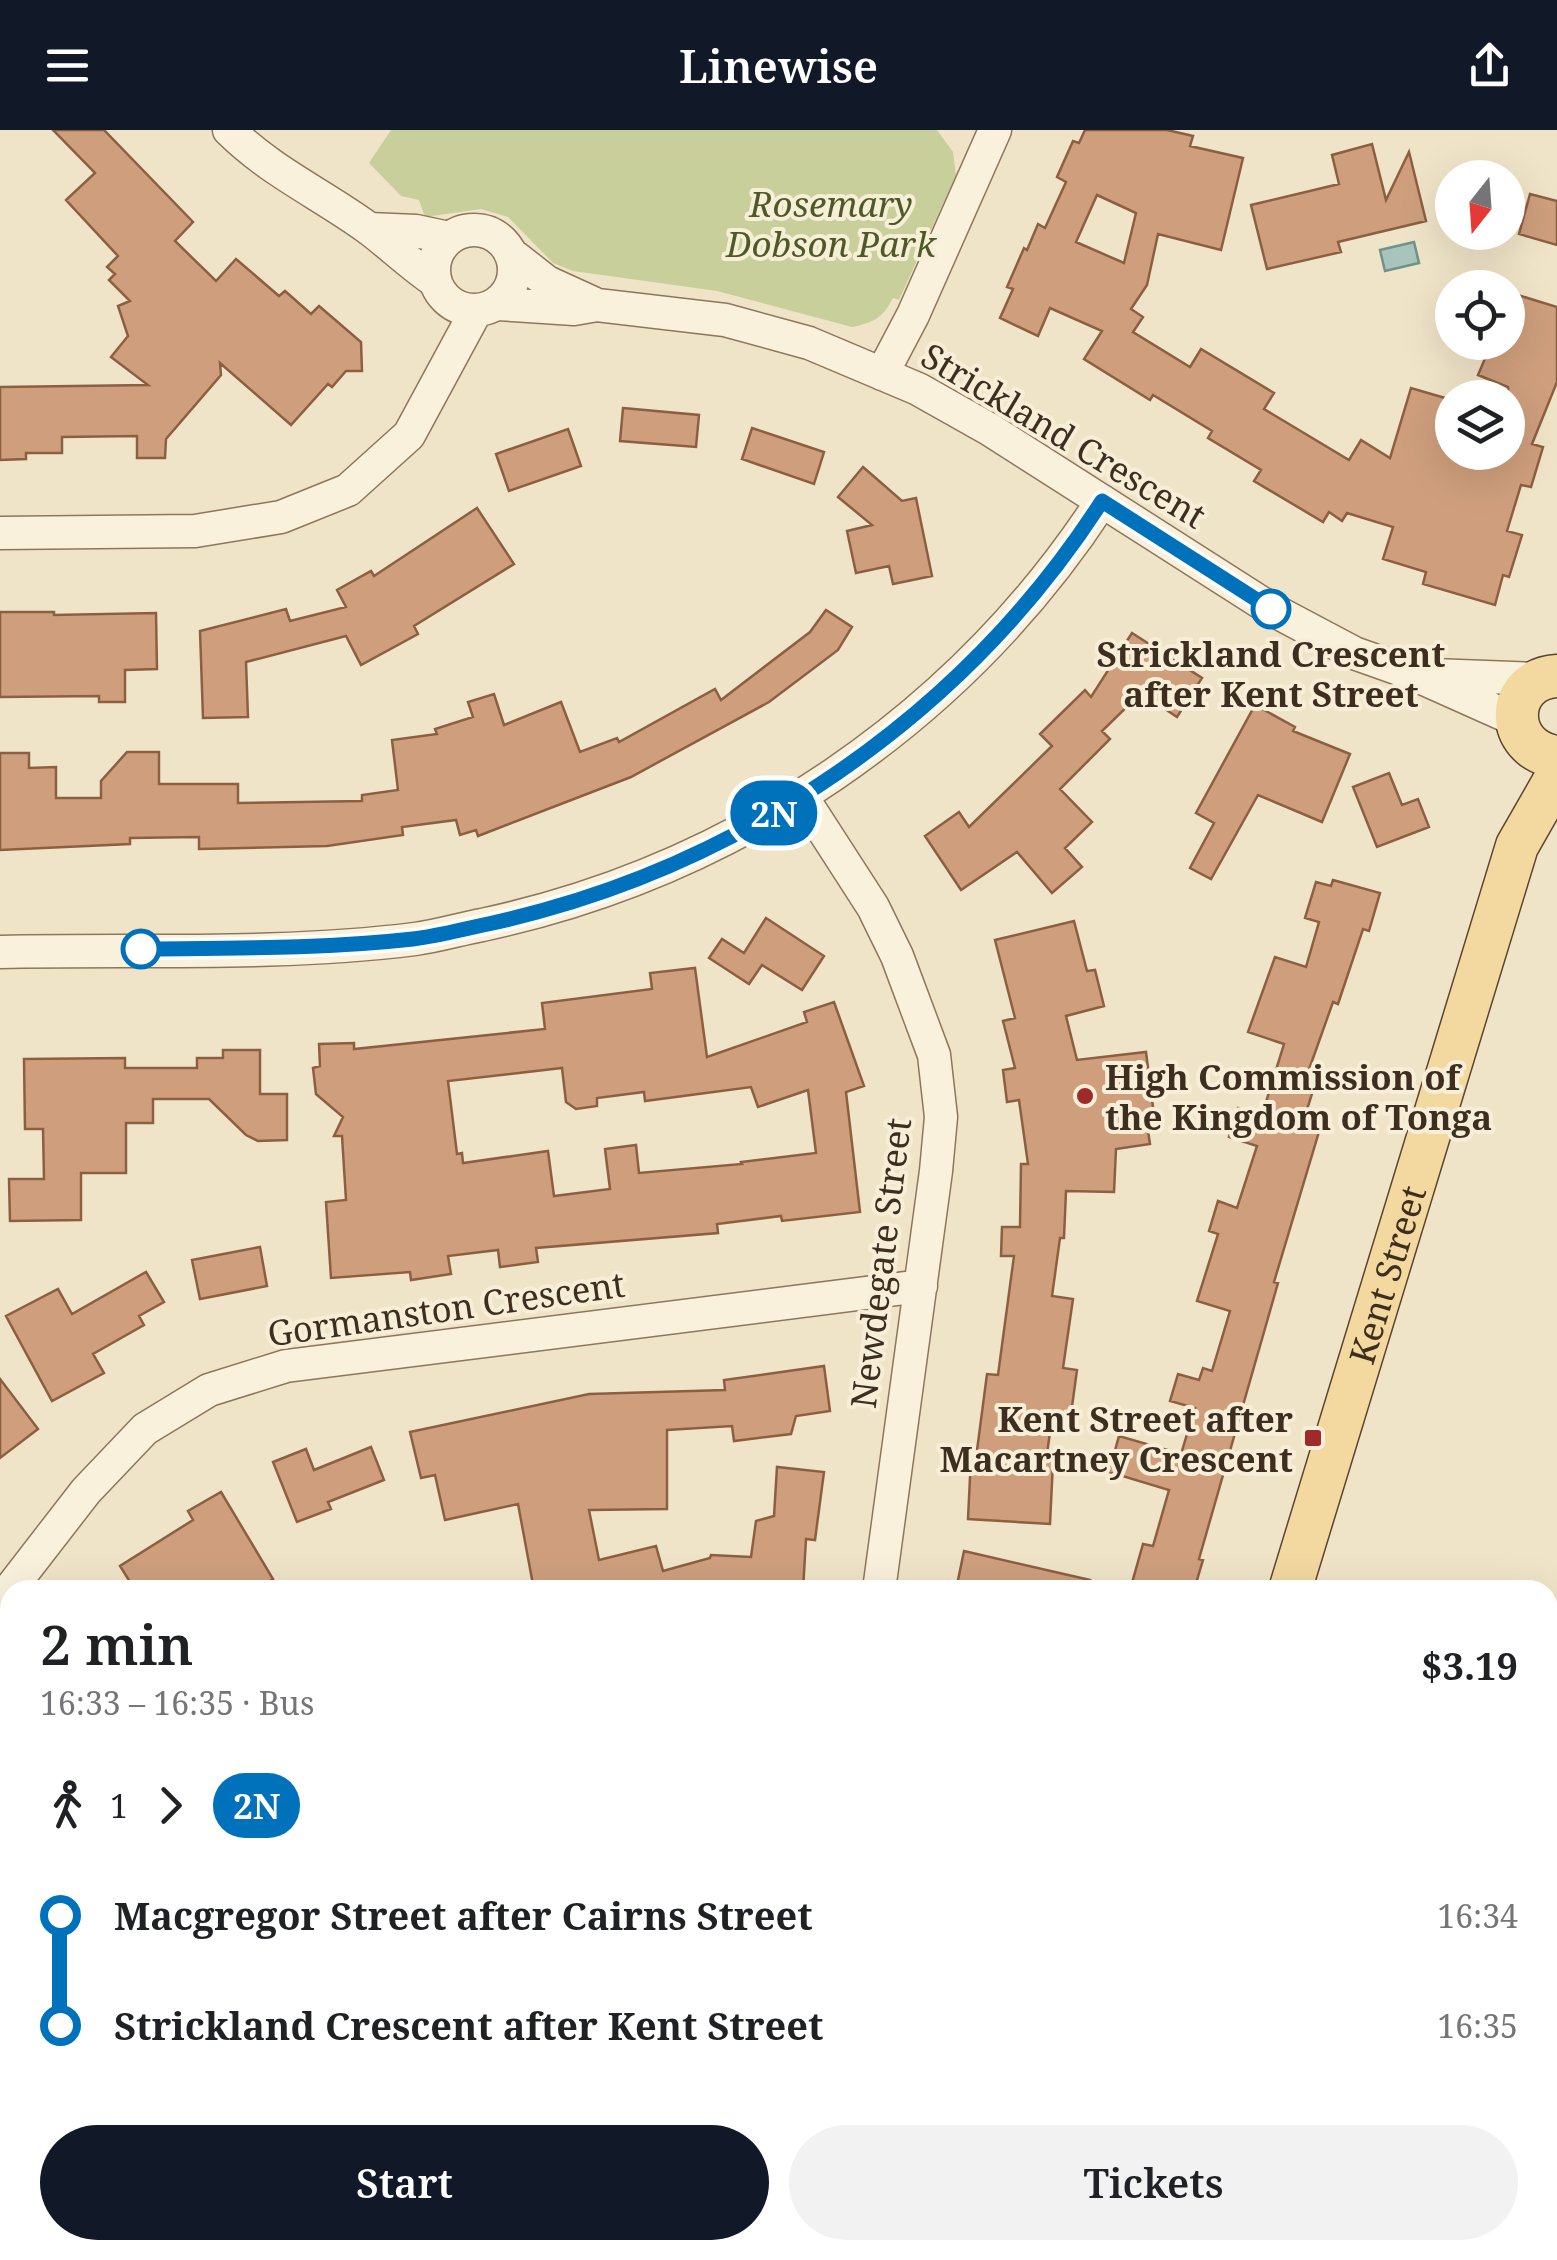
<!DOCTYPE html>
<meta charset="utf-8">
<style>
body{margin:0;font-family:"Noto Serif",serif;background:#f2f2f2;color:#202124;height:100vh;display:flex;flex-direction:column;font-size:38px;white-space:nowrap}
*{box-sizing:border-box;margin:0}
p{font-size:32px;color:#757577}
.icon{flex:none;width:55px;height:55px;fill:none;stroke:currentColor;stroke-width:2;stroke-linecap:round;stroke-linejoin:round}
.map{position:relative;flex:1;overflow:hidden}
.details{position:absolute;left:0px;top:1450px;width:1558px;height:680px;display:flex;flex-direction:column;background:#fff;border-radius:30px 30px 0 0;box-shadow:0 10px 40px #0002}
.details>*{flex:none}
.badge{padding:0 20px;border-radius:32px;font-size:35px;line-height:65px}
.needle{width:65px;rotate:197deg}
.controls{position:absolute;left:1435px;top:30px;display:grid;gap:20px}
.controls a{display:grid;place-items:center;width:90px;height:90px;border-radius:50%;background:#fff;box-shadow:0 10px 40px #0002;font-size:50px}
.map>.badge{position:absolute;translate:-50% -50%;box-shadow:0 0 0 5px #fff}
.legs{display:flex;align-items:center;gap:15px;height:110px;padding:0 40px;font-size:32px}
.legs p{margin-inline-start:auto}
.head{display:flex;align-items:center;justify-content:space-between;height:170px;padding:0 40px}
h1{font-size:55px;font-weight:600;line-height:75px}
.primary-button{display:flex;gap:20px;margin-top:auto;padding:20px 40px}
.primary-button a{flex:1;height:115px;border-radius:60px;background:#111827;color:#fff;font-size:40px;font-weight:600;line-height:115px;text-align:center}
.primary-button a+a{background:#f2f2f2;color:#202124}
ul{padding:0 40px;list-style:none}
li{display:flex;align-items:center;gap:35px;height:110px;font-size:38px}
li i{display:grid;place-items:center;width:15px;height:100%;margin:0 12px;background:currentColor}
li i::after{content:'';width:25px;height:25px;margin:-12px;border:8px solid;border-radius:50%;background:#fff}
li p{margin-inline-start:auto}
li:first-child i{background:linear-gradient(#0000 50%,currentColor 0)}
li:last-child i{background:linear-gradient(currentColor 50%,#0000 0)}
header{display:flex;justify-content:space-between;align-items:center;height:130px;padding:0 40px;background:#111827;color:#fff;font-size:45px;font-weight:600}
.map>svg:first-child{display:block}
.green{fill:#c9cf9b}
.water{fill:#a9c4bc;stroke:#6f938a;stroke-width:2.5}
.building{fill:#cf9f7d;stroke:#8d5f41;stroke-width:2.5;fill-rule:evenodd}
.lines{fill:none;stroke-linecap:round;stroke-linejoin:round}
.minor-casing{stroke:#8d765c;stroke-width:35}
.major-casing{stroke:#5b4430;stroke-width:45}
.minor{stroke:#faf1dc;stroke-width:32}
.major{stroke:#f3d9a0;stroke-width:42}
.line-1-casing{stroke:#fff;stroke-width:22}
.line-1{stroke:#0072bc;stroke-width:15}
.stop-1-dot{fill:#fff;stroke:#0072bc;stroke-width:5}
.poi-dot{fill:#9e2a2b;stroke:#f7eed8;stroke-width:4}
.labels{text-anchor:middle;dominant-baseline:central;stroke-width:8;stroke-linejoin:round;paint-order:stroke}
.park-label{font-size:35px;font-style:italic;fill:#4d5a26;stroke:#f7eed8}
.street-label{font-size:35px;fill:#3d2e20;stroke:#f7eed8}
.stop-label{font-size:35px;font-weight:bold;fill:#3d2e20;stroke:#f7eed8}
.poi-label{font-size:35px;font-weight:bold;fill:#3d2e20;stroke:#f7eed8;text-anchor:start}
</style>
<header><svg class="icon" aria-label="menu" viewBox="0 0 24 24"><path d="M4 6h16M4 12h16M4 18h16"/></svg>Linewise<svg class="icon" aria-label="share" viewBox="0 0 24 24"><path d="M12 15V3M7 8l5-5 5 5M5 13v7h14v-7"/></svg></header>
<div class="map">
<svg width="1557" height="2130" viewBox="0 0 1557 2130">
<rect width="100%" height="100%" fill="#f0e4c8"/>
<path class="green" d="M391 0H937L953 22 956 45 899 170 893 168C883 188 873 193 852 197L717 161 573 141 553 133 508 87 481 79 425 87 419 70 401 66 369 33Z"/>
<path class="water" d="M1414 112 1419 133 1385 141 1380 120Z"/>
<path class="building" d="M53 0H104L193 92 175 111 216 151 236 129 279 166 285 161 311 184 319 176 361 212 362 241H346L332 257 328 254 291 295 220 233 221 245 166 309 165 328H137V306L62 307V323H26V329L0 330V257L148 255 111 227 128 206 118 176 130 171 109 150 115 144 107 137 118 126 66 70 95 43Z
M1085 0H1167L1193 6 1190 16 1243 28 1221 120 1158 104 1147 155 1131 179 1143 187 1133 202 1190 237 1201 219 1274 263 1264 279 1349 330 1361 310 1390 328 1411 258 1452 270V322H1508V257L1478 245 1492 212H1508V162L1557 177V252L1532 314 1543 317 1531 357 1521 355 1507 401 1522 405 1509 447 1503 445 1495 475 1423 454 1426 442 1383 429 1393 397 1347 383 1342 391 1329 382 1323 392 1254 351 1261 340 1208 308 1212 301 1153 265 1150 270 1084 229 1102 201 1050 178 1038 206 1000 188 1013 159 1007 157 1024 118 1027 120 1038 94 1045 98 1066 52 1057 47 1073 11 1079 13ZM1097 65 1136 83 1124 133 1076 112Z
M1372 14 1386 70 1409 22 1426 91 1338 112 1341 122 1267 139 1251 75 1339 54 1332 25Z
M1530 64 1557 71V115L1519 104Z
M623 278 699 285 696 317 620 311Z
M752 298 824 322 814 354 742 329Z
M568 299 581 336 509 361 496 324Z
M863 337 902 371 916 368 932 446 893 454 889 436 856 443 847 401 872 395 838 367Z
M477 378 514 434 414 496 418 504 361 535 346 506 246 532 248 587 203 588 200 501 286 479 290 491 346 477 337 460 371 441 374 446Z
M826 480 852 497 838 520 769 572 631 647 478 706 476 700 460 705 456 690 402 697 403 705 327 716 199 719V707L130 708V714L0 720V623H29V638L56 637V668H101V651L127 622H159V654H238V673L362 671V665L398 660 392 610 437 604 435 599 473 587 468 572 494 564 504 595 561 572 580 622 617 608 619 612 715 559 721 570 810 502Z
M0 482H54V485L156 483 157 539 125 540V572H99V566L0 567Z
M1132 503 1202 548 1177 587 1141 563 1102 601 1110 609 1060 659 1092 692 1065 718 1082 737 1052 763 1017 722 961 760 925 706 959 682 969 697 1052 616 1040 604 1085 560 1091 567Z
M1255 575 1295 597 1293 601 1350 624 1322 692 1258 665 1211 749 1190 738 1214 693 1196 683Z
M1389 643 1402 675 1418 669 1429 697 1377 717 1353 657Z
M1333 750 1380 763 1369 801 1363 799 1338 874 1333 872 1306 948 1316 951 1304 989 1321 995 1274 1152 1278 1153 1199 1429 1203 1430 1194 1460H1130L1143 1414 1153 1416 1169 1360 1109 1342 1119 1306 1181 1324 1195 1278 1170 1271 1178 1244 1199 1250 1203 1238 1212 1241 1230 1181 1197 1171 1218 1104 1209 1101 1218 1071 1237 1078 1257 1016 1229 1007 1238 978 1262 985 1284 914 1248 902 1275 827 1306 837 1319 792 1305 788 1316 752 1331 756Z
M766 788 824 826 802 860 762 835 749 854 709 828 722 809 744 823Z
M1074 791 1087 841 1095 840 1104 876 1066 886 1077 930 1146 922 1155 993 1147 994 1150 1014 1116 1019 1114 1062 1066 1061 1064 1108H1060L1052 1166 1073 1169 1063 1238 1077 1240 1071 1284 1053 1281 1046 1331 1053 1332 1050 1394 968 1389 971 1327 976 1328 987 1244 998 1245 1014 1126H1001L1002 1097H1020L1021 1034H1028L1019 970 1007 972 1003 940 1015 938 1003 891 1015 888 995 810Z
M695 838 707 927 807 892 804 882 834 872 864 956 846 962 860 1082 782 1091 781 1086 717 1094 718 1103 536 1118 538 1132 500 1137 498 1120 448 1126 451 1144 411 1150 410 1142 331 1148 326 1072 346 1070 342 1006H334L343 987 316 964 313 938 320 936 319 914 354 913V919L545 899 542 873 652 859 650 843ZM562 938 566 972 576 979 597 976V968L644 962 645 971 751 957 758 977 808 960 816 1023 741 1032 742 1034 639 1043 636 1015 605 1019 610 1059 554 1066 548 1021 463 1033 462 1023 457 1024 448 951Z
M223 920H260V964H287V1010L258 1011 246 1005 209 969H153V993H126V1043H81V1090L10 1091 9 1049H44L43 999H25L24 929 125 928V938H197V928H223Z
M260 1117 267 1156 200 1169 192 1130Z
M146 1142 164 1172 139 1186 144 1195 93 1224 104 1243 52 1271 6 1186 58 1159 72 1184Z
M824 1236 830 1281 796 1286 791 1304 734 1311 732 1296 667 1300V1379L589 1380 599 1430 656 1416 663 1441 710 1428 711 1425 751 1427 756 1391 774 1386 777 1337 824 1342 815 1410 806 1409 803 1460H534L518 1374 445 1390 435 1345 421 1348 410 1302 589 1264 725 1260 724 1250Z
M0 1249 38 1299 0 1328Z
M371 1317 384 1350 328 1372 331 1379 297 1392 273 1332 306 1319 314 1340Z
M221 1362 273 1449 254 1460H135L120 1436 193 1390 188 1381Z
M964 1421 1090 1450 1089 1460H956Z"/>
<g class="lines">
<defs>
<path id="minor" d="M229 0C270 41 323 65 368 98 391 115 411 135 435 151
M369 99 416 101 449 108
M434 140a40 40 0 1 1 80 0a40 40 0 1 1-80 0Z
M510 123 547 152 593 173
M498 174 574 179 597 175 725 190 809 213 918 259 989 299 1271 479 1354 523 1413 544 1516 590
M882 244 913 185 995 0
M0 403 195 401 281 387 348 360 409 305 476 181
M1433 545 1540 549
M802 667 873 777 897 826 934 925 941 987 936 1041 879 1460
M0 822C138 819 279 826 415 809 438 806 460 799 482 795 735 741 960 589 1102 371
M0 1472 86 1361 145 1299 209 1260 286 1236 921 1156
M1548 2034 1557 2003
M0 2054H10
M723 2120 729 2130
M1517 2130 1520 2120"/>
<g id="major">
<path d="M1557 546C1504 549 1503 620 1557 627"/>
<path id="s1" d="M1290 1460 1517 716 1557 646"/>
<path d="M1086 2130 1089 2120"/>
</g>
</defs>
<use href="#minor" class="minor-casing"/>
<use href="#major" class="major-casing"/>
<use href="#minor" class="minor"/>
<use href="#major" class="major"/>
</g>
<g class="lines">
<defs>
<path id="line-1" d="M141 819C232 818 323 819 413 809 438 806 463 799 488 794 738 740 963 587 1102 371L1271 479"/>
</defs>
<use href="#line-1" class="line-1-casing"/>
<use href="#line-1" class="line-1"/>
</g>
<g class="stop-1-dot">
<circle cx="1271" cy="479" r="18"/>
<circle cx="141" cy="819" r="18"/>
</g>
<g class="poi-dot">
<circle cx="1085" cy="966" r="10"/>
<rect x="1303" y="1298" width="20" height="20" rx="5"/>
</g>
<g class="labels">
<g class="park-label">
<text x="831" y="73">Rosemary<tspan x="831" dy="40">Dobson Park</tspan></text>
</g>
<g class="street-label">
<text transform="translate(1064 305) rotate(31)">Strickland Crescent</text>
<text transform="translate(880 1133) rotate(-83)">Newdegate Street</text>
<text stroke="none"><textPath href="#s1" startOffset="330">Kent Street</textPath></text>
<text transform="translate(446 1178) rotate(-8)">Gormanston Crescent</text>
</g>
<g class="stop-label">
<text x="1271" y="523">Strickland Crescent<tspan x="1271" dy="40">after Kent Street</tspan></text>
</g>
<g class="poi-label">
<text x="1105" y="946">High Commission of<tspan x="1105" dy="40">the Kingdom of Tonga</tspan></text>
<text x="1293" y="1288" text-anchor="end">Kent Street after<tspan x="1293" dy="40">Macartney Crescent</tspan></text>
</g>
</g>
</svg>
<div class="controls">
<a><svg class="needle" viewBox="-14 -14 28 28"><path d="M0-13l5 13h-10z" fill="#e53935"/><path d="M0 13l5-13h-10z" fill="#757577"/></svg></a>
<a><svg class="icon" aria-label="locate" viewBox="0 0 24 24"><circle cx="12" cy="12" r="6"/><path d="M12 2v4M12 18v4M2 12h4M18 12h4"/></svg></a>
<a><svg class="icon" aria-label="layers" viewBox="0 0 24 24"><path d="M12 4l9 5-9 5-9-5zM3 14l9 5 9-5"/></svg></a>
</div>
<b class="badge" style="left:774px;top:683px;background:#0072bc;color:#fff">2N</b>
<section class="details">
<div class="head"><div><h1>2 min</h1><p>16:33 – 16:35 · Bus</p></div><b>$3.19</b></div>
<div class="legs"><svg class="icon" aria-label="walk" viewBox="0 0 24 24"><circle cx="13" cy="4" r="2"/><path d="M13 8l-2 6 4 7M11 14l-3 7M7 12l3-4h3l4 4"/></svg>1<svg class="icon" aria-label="forward" viewBox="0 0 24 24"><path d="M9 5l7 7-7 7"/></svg><b class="badge" style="background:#0072bc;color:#fff">2N</b></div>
<ul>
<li><i style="color:#0072bc"></i><b>Macgregor Street after Cairns Street</b><p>16:34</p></li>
<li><i style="color:#0072bc"></i><b>Strickland Crescent after Kent Street</b><p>16:35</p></li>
</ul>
<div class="primary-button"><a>Start</a><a>Tickets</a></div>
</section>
</div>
